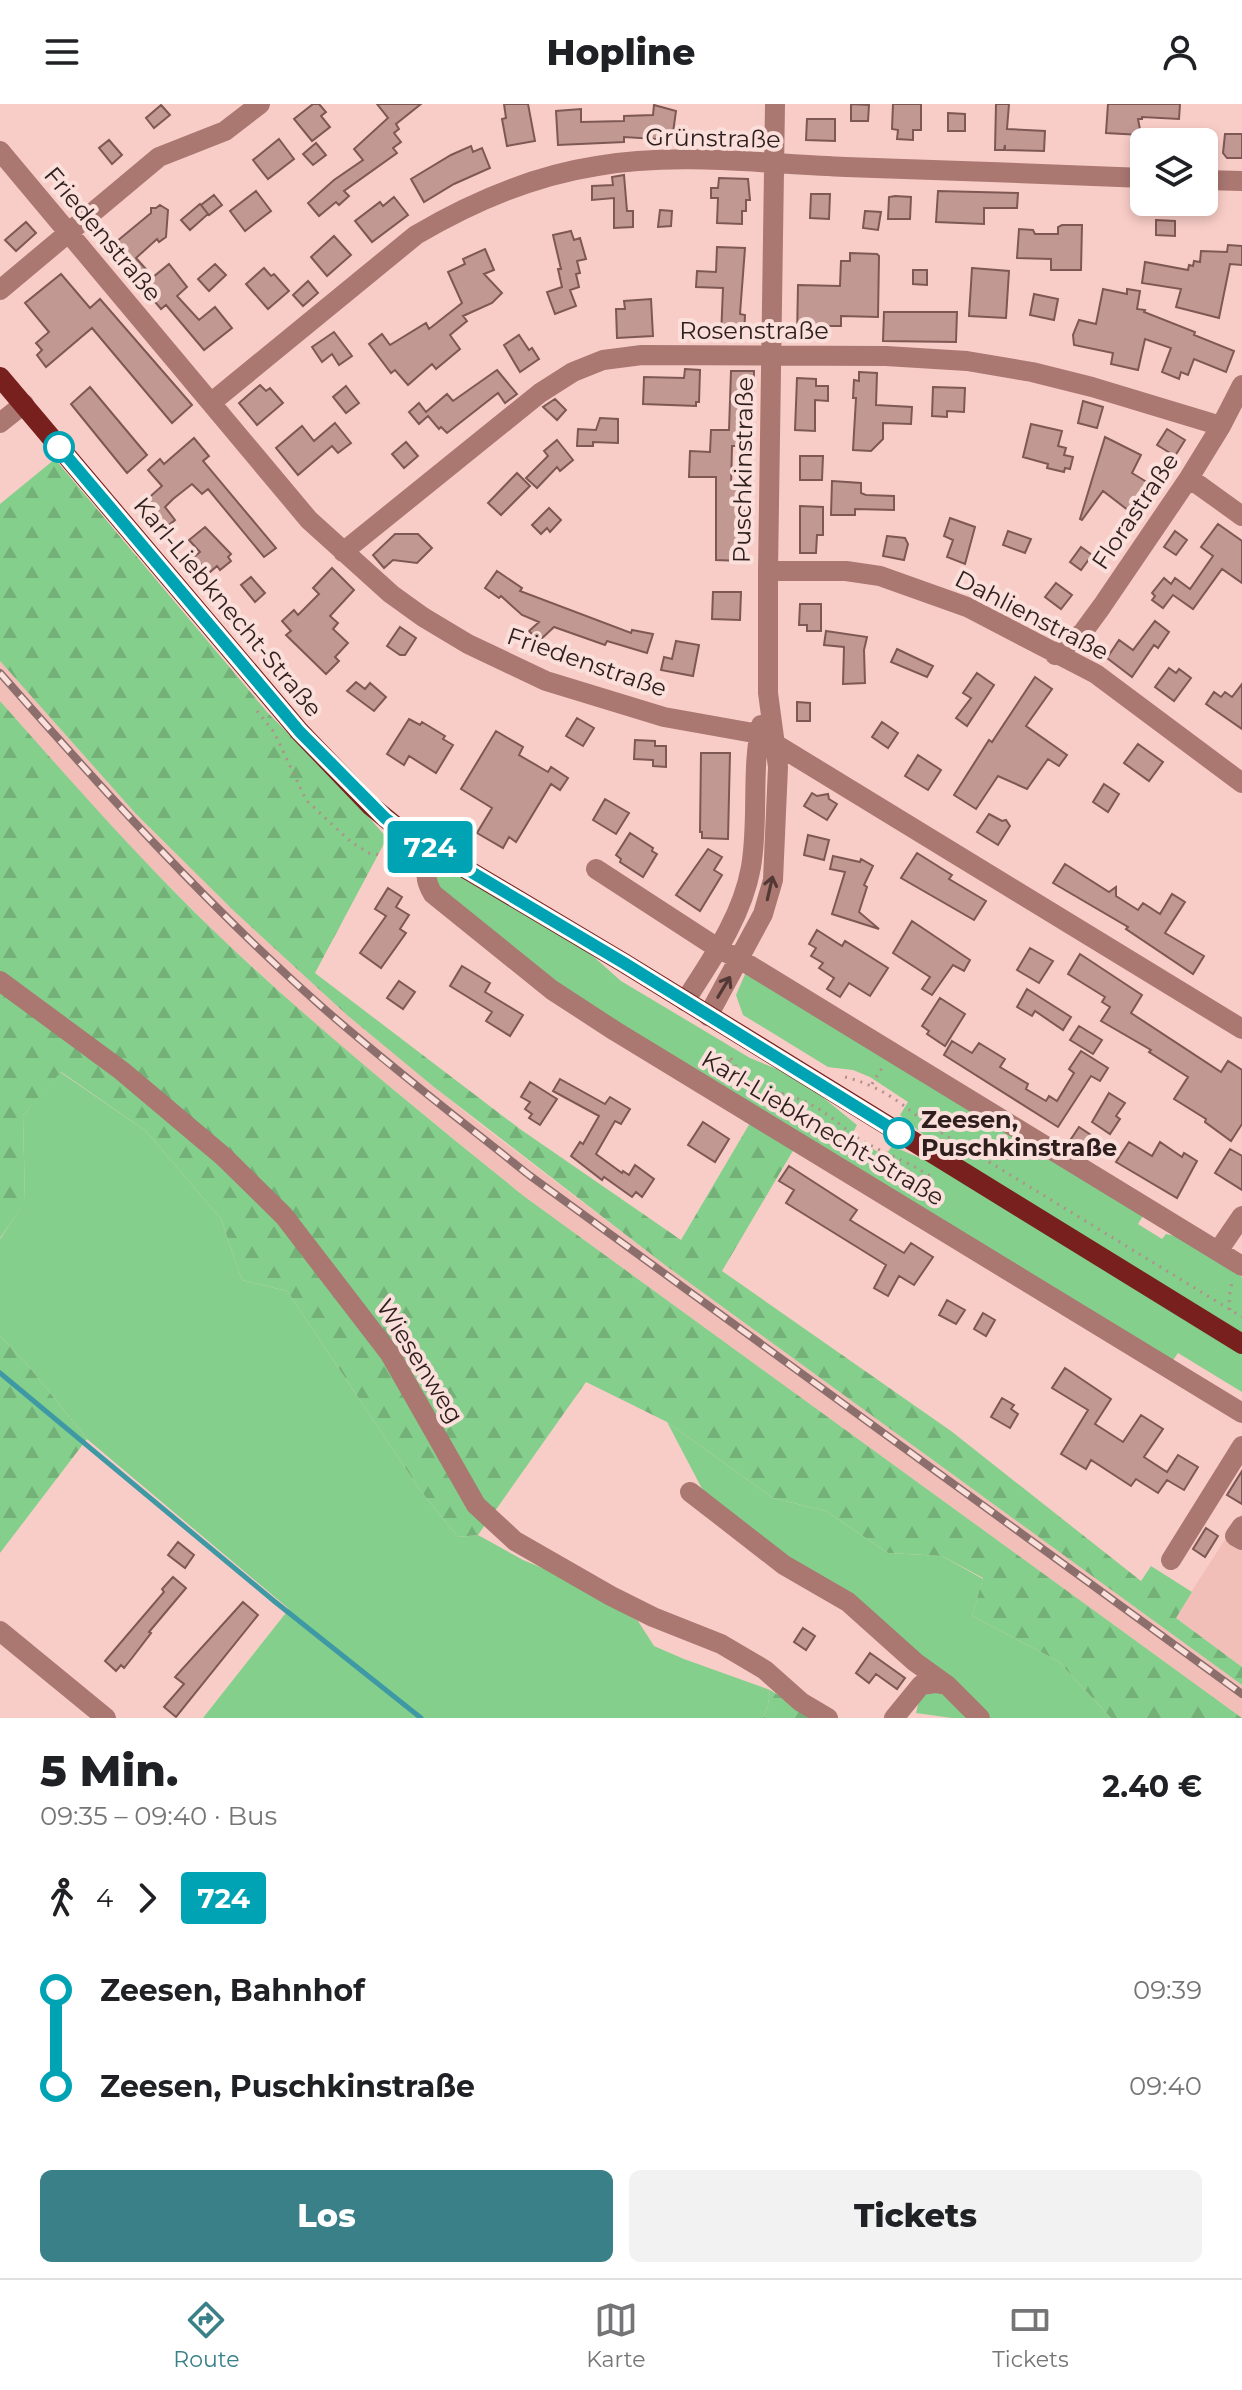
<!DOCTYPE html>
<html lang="de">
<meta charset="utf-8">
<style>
body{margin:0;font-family:Montserrat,sans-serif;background:#f2f2f2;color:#202124;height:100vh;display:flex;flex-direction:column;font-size:30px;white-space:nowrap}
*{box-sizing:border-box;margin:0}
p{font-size:26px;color:#757577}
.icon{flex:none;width:44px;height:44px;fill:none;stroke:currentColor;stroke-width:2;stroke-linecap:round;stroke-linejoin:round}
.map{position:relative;height:1614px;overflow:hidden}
.panel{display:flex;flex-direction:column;background:#fff;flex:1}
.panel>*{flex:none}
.badge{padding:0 16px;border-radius:6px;font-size:28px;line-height:52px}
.fabs{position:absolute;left:1130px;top:24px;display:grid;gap:16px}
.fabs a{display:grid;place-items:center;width:88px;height:88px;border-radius:12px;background:#fff;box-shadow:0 4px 12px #0003;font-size:40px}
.map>.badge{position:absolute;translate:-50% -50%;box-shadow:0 0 0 4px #fff}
.legs{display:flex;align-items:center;gap:12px;height:88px;padding:0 40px;font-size:26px}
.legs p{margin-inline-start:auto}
.head{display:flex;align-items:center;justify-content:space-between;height:136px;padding:0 40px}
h1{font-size:44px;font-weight:800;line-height:60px}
.primary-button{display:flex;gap:16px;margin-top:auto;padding:16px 40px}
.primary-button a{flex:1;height:92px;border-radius:12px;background:#398089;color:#fff;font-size:32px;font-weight:800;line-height:92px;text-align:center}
.primary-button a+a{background:#f2f2f2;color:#202124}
ul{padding:0 40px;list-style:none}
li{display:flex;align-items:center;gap:28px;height:96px;font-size:30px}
li i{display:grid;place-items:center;width:12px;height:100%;margin:0 10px;background:currentColor}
li i::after{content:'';width:20px;height:20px;margin:-10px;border:6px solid;border-radius:50%;background:#fff}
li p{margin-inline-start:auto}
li:first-child i{background:linear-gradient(#0000 50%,currentColor 0)}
li:last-child i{background:linear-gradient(currentColor 50%,#0000 0)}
header{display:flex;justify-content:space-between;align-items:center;height:104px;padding:0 40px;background:#fff;font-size:36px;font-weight:800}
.menu{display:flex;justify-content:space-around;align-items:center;height:112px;border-top:2px solid #e0e0e0;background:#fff;font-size:22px;color:#757577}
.menu a{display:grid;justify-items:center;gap:4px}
.menu .current{color:#398089}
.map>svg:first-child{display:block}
.built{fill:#f2bfb8}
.grass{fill:#85cf8c}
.forest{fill:url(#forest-firs)}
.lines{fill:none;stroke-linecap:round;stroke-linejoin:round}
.stream{stroke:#3f99a5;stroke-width:5}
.building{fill:#c29893;stroke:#7e5854;stroke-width:2}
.path{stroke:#b2908c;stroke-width:3;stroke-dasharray:2 6;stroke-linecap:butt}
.minor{stroke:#aa7771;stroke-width:20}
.major{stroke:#78201d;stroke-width:20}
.rail-casing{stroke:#8c6f6c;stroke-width:8}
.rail{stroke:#fadfdb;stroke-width:5;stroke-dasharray:15;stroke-linecap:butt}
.oneway{stroke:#533936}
.line-1-casing{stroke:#fff;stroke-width:18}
.line-1{stroke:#00a3b4;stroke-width:12}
.stop-1-dot{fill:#fff;stroke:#00a3b4;stroke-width:4}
.labels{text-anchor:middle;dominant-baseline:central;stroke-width:8;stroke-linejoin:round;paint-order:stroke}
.street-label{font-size:24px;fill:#2e1e1d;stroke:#fadfdb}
.stop-label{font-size:24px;font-weight:bold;fill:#2e1e1d;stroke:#fadfdb;text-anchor:start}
</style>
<header><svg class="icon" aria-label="menu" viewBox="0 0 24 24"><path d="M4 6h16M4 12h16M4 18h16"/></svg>Hopline<svg class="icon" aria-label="person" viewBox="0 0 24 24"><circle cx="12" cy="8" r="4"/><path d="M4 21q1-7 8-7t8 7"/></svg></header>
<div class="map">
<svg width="1242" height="1614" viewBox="0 0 1242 1614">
<defs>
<pattern id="forest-firs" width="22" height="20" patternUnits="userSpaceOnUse" patternTransform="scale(2)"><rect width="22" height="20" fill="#85cf8c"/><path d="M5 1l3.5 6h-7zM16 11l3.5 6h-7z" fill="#73b178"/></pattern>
</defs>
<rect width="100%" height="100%" fill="#f9cdc7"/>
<path class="built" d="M0 557 136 710 235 808 347 911 476 1017 665 1161 1242 1581V1614L525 1093 328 932 215 828 117 730 14 613 0 597Z
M1242 1409V1563L1175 1513Z"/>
<path class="grass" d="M441 763H445L574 839 594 853 621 877 750 954 777 965 815 987 857 1021 851 1032 885 1052 892 1042 934 1060 1242 1249V1288L1178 1249 1171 1259 555 882 448 795 435 776Z
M746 868 1143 1112 1138 1120 1162 1135 1166 1130 1175 1132 1242 1173V1229L939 1044 900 1011 908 998 870 973 853 966 828 963 743 911 736 891Z
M60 968 146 1027 221 1115 242 1176 287 1187 420 1386 458 1433 478 1431 523 1456 557 1470 638 1517 654 1542 684 1555 770 1586 768 1602 763 1614H203L289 1505 87 1335 26 1259 0 1232V1135L25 1098 23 1011Z
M667 1318 773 1394 826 1407 888 1449 942 1452 983 1475 972 1512 1058 1557 1111 1614H952L916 1609 921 1588 941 1568 821 1476 709 1398Z"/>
<path class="forest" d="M55 355 267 608 350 692 387 734 315 869 520 1025 681 1136 750 1019 794 1045 722 1167 951 1327 1141 1477 1151 1462 1192 1488 1176 1514 1242 1563V1581L665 1161 434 983 347 911 235 808 136 710 0 557V400Z
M0 597C70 676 139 755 215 828 313 922 419 1007 525 1093L1242 1614H1111L1058 1557 972 1512 983 1474 942 1452 888 1449 826 1407 773 1394 667 1318 586 1278 478 1431 458 1433 420 1386 287 1187 242 1176 221 1115 146 1027 61 968 23 1011 25 1099 0 1134Z
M0 1232 26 1259 87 1335 0 1449Z
M770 1586 809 1610 815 1614H763L768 1602Z"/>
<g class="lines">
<path class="stream" d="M0 1269 274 1497 421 1614"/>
</g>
<path class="building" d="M313 0H319L326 8 321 12 330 23 312 37 294 15Z
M377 0H421L396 20 399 25 394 29 401 38 393 44 397 49 344 87 349 92 339 101 336 98 319 112 308 99 334 76 363 56 354 45 388 14Z
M504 0H528L535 37 507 42 502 15 506 14Z
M851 0 869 1 868 17H851Z
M893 0H921V26H913V36L897 35 898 26 892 25Z
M996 0H1009L1007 25 1045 27 1044 47 1005 46V41L1004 46H995Z
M1108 0H1180L1179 15 1142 13V15H1138L1141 31 1106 29Z
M161 1 170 11 154 24 146 14Z
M654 1 676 7 672 36 624 33V38L558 41 556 7 581 5V18L624 17V12L653 11Z
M948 9 965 10V27H948Z
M807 15H835V37L806 36Z
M1225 30H1242V54H1227L1223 49Z
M279 35 294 55 268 75 253 56Z
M109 36 122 51 112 60 99 44Z
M316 39 326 51 313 61 303 50Z
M471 42 473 48 482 44 490 64 454 80 424 98 411 75 451 51Z
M624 71 627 107H633V123L614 124V94L592 96V82L613 81 612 73Z
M719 74 748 75 750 96H746V107H742V120L717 119 718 94H711V84H718Z
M256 87 271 107 245 127 230 107Z
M938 87 1018 89 1017 104H984V120L936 118Z
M811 90H830L829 115 810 114Z
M214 91 222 101 209 111 201 101Z
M895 92 911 93 910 115H888L889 93Z
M394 93 408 111 372 138 355 117 380 98 383 102Z
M200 100 208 110 190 126 181 116Z
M160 101 168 106 166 133 159 138 157 135 136 154 153 173 169 160 187 183 177 192 199 216 215 203 232 224 204 246 166 201 161 205 132 170 129 173 105 147 151 109V104H156Z
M660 106 672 107 671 122 658 123Z
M865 107 881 108 878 126 863 124Z
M1156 116 1175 117V132L1156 131Z
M26 118 36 129 16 147 5 136Z
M1062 121H1082L1081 166H1051V155L1017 154 1019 125 1033 126 1035 130H1058V123Z
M571 127 574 136 580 134 586 155 577 157 580 169 576 170 579 183 570 186 576 202 555 210 547 188 562 183 558 165H561L553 131Z
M334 132 351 151 327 172 311 153Z
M1228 141 1242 142V161L1230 160 1219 214 1176 203 1181 185 1142 179 1145 158 1188 166 1189 161 1193 162 1194 157 1200 158 1201 147 1227 148Z
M717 143 745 144 740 210 745 211 744 234 721 233 723 184 696 183 697 167 716 168Z
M485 145 494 166 484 170 502 189 492 199 463 212 467 217 450 231 460 245 436 265 432 260 408 281 395 266 391 269 369 240 382 230 390 241 426 219 429 225 462 199 448 168 465 160 463 155Z
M850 149 877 150 879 152 878 213 841 212V222H819V235L797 234 798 181 840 182 841 157H850Z
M215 160 226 171 209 187 198 175Z
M264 164 271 172 274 170 289 187 268 205 246 180Z
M972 164 1009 167 1006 214 969 212Z
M913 166H927V181L913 180Z
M61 170 90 204 100 195 192 301 172 319 92 224 46 263 37 251 42 246 36 239 49 228 25 199Z
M308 177 318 189 303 202 293 191Z
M1103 185 1127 190V185L1140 187 1137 205 1145 206 1144 208 1195 228 1194 231 1234 247 1226 268 1194 255 1188 271 1181 268 1179 275 1162 268 1171 244 1145 235 1138 266 1111 260 1113 249 1074 241 1073 231 1079 216 1096 220Z
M1034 190 1058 195 1054 216 1030 211Z
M651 195 653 232 617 234 616 205H625L624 197Z
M884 208H957L956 238 883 237Z
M334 228 352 252 339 261 332 250 322 258 312 243Z
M519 231 529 246 532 244 539 255 520 268 504 241Z
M685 265 700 266 699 298H696V302L643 300 644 273 684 274Z
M497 266 517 290 505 299 498 289 447 329 441 323 439 325 428 312 419 320 409 308 419 299 426 308 447 290 453 297Z
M731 267H754L752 342H732L731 384H745L742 457 716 456V373H689L690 347 710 348 711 326H729Z
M859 268 877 269 876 301 912 303 911 320 883 319V335L871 347 853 346 856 294H853L854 276 859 277Z
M797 274 816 275V282H828V297L815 296V327L795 326Z
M260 281 266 287 270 284 283 299 257 321 239 299Z
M346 282 359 299 346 309 333 293Z
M90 283 147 351 127 369 71 300Z
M933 283 965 284 964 308 947 307V313L932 312Z
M555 295 566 306 557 316 543 303Z
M1083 297 1103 303 1097 324 1078 319Z
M600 314 618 315V339L593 338V342H577L578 325 596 326Z
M335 319 351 339 338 349 332 342 298 371 276 344 302 322 314 337Z
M1031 320 1062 327 1058 342 1066 344 1064 351 1073 353 1070 365 1065 364 1064 368 1047 364 1048 360 1023 353Z
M1167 325 1185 336 1175 352 1157 341Z
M1105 333 1141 351 1132 369 1150 380 1142 394 1144 396 1133 410 1103 387 1082 416 1080 415Z
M194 334 209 352 203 357 276 444 264 453 208 385 202 390 192 380 173 395 165 403 175 416 158 430 148 417 155 412 144 398 162 382 148 366 160 355 164 360Z
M557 336 573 356 560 367 557 363 537 384 526 374 548 352 544 347Z
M406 338 418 352 404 364 392 350Z
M800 352H823L822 376H800Z
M517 369 530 382 501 411 488 399Z
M832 377 861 379V389L866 391 894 392V406L855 405V411H831Z
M800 402 823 403V431H817L816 449H800Z
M549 404 561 416 550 428 547 424 541 430 532 421Z
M950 414 975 423 965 460 947 453 953 436 944 432Z
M1218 420 1242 437V479L1222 465 1193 505 1173 491 1163 504 1152 496 1155 492 1152 489 1164 474 1171 480 1175 474 1190 485 1213 452 1201 443Z
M205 423 231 450 228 453 231 457 220 466 217 462 209 469 194 453 200 448 189 436Z
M1008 427 1031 435 1025 449 1003 441Z
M1175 427 1187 436 1176 451 1164 443Z
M395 430H418L432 444 417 459 393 456 384 464 373 451Z
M887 432 905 434 908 440 904 456 883 452Z
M1081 443 1092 451 1081 466 1070 458Z
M332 464 354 486 330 512 338 519 333 525 348 539 335 553 339 557 326 570 286 531 291 527 282 517 294 506 298 511 319 490 313 484Z
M497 467 522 484 520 487 631 529 632 526 653 530 647 549 607 537 605 541 554 523 539 537 529 527 539 518 522 511 501 492 499 494 485 484Z
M251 473 265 489 255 498 241 481Z
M1056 479 1072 491 1061 505 1045 493Z
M713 488H741L740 516 712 515Z
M800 500H821V527H807V521H799Z
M1155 517 1169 528 1158 544 1154 541 1132 573 1107 554 1119 536 1133 546Z
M400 523 416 534 405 551H400L387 542Z
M826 527 867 533 864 546 865 579 843 580 844 543 824 541Z
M676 537 699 541 693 572 661 566 664 553 672 555Z
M897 545 933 562 927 573 891 558Z
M1169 564 1176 569 1179 565 1191 574 1174 597 1155 583Z
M977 569 994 581 967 622 956 614 971 594 963 589Z
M1035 573 1052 585 1026 622 1067 651 1059 662 1048 655 1027 685 998 672 976 705 954 691 989 636 992 638Z
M356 578 365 585 370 579 386 593 374 607 347 587Z
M1242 580V625L1206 600 1214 588 1221 593 1225 588 1232 593Z
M797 598 810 599V617H797Z
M577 614 594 624 583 642 566 632Z
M409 615 420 621 422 618 445 632 443 635 453 641 436 669 409 652 404 661 387 650Z
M882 618 898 629 888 644 872 633Z
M496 627 523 643 519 651 548 668 551 663 568 674 560 686 551 680 516 738 509 733 503 744 477 729 492 704 461 685Z
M635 636 655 637V642H666V663L653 662V656L634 655Z
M1138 640 1163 658 1149 677 1124 659Z
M701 649H730L728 735 702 734V728H700Z
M918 651 941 666 928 686 905 672Z
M1104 680 1119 690 1108 708 1093 698Z
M812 689 817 692 828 690 829 695 837 700 827 716 804 702Z
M605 695 629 709 616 730 593 716Z
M989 710 1002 717 1006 716 1010 722 998 741 977 728Z
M630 729 653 744 652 747 657 750 643 773 620 758 621 755 616 751Z
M808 731 829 736 824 756 804 751Z
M708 745 722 753 714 766 722 771 700 807 676 791Z
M917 749 952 771 949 775 986 797 974 816 901 774Z
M833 752 860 758 861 755 873 762 864 781 867 783 859 808 879 825 832 810 845 768 830 765Z
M1065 760 1109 788 1116 783V792L1138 806 1143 799 1160 810 1172 790 1185 798 1165 829 1204 852 1193 870 1126 825 1128 823 1053 779Z
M388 784 402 793 396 803 409 811 400 825 406 829 381 864 360 849 386 812 375 805Z
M912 817 970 856 964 867 953 861 932 891 922 885 930 873 893 849Z
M817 826 842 842 845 837 888 864 870 892 849 879 840 893 827 885 834 874 819 864 823 859 811 852 816 844 809 840Z
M1030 844 1053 857 1039 879 1017 866Z
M1080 850 1142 891 1131 909 1221 968 1228 957 1242 966V1020L1231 1037 1205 1018 1206 1015 1174 995 1188 973 1149 948 1151 946 1101 917 1110 903 1102 898 1105 893 1068 870Z
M462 862 490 879 485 888 523 911 510 932 486 917 492 908 450 882Z
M399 877 415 888 403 905 387 894Z
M1027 885 1071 913 1063 926 1035 907 1032 912 1017 903Z
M940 894 965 910 945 942 927 930 929 927 922 922Z
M1079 922 1102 936 1093 950 1070 936Z
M952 937 972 949 979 939 1005 955 1000 963 1028 980 1026 985 1046 997 1049 992 1057 997 1074 969 1069 965 1081 947 1108 964 1100 977 1091 972 1058 1023 944 951Z
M560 975 605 1000 610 993 630 1005 621 1020 615 1017 596 1050 622 1069 623 1067 629 1071 635 1061 654 1075 642 1093 636 1088 632 1093 604 1073 602 1076 571 1052 580 1038 583 1040 599 1012 553 987Z
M530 978 557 995 540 1021 529 1014 532 1010 525 1005 530 998 521 993Z
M1109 989 1125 999 1116 1012 1120 1015 1110 1030 1092 1018Z
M703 1018 729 1035 715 1058 688 1041Z
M1079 1023 1091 1031 1081 1046 1069 1038Z
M1129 1038 1152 1052 1160 1038 1182 1053 1184 1049 1197 1057 1177 1094 1116 1058Z
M1230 1045 1242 1052V1086L1215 1069Z
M789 1062 857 1106 850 1116 904 1149 911 1139 933 1153 914 1181 899 1172 888 1192 874 1184 886 1161 786 1099 794 1086 779 1077Z
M947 1196 965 1206 956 1220 939 1211Z
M983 1209 995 1216 986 1232 974 1225Z
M1065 1264 1111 1295 1095 1320 1123 1338 1141 1311 1163 1325 1144 1353 1167 1368 1178 1351 1198 1363 1184 1386 1167 1376 1158 1389 1136 1375 1131 1382 1091 1356 1086 1365 1061 1350 1088 1306 1052 1284Z
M1002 1294 1014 1301 1011 1305 1018 1310 1010 1324 991 1313Z
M1242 1367V1400L1227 1391Z
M1206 1424 1218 1432 1205 1453 1193 1445Z
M178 1438 194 1451 185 1464 168 1451Z
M173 1473 186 1484 149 1528 151 1529 132 1554 124 1564 121 1561 116 1567 105 1557 164 1488 162 1485Z
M243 1498 258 1511 176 1613 164 1603 184 1580 175 1573Z
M803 1524 815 1532 806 1546 794 1538Z
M870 1549 905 1574 897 1585 876 1570 869 1579 856 1569Z"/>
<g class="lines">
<path class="path" d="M257 607 274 628 306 696 351 738 369 749 404 755
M393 743 411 759
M731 954C747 987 781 985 810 1000 828 1009 844 1025 861 1036 885 1050 910 1058 933 1074L924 1092
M721 972 731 954
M845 973C877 981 900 997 924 1018L1242 1213
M872 980 882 964
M1230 1206 1229 1194 1232 1178"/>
<path class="minor" d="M0 47 309 416 391 490 423 513 468 540 546 577 664 613 759 630 1242 925
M1204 76 1242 77
M0 186 159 53 225 27 260 0
M212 298 416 131C472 98 532 72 597 62 677 48 765 60 846 63 945 66 1045 70 1144 74
M0 319 24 300
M1189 374 1242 412
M343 448 540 289 573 268 603 256 642 251 886 252 967 257 1032 268 1092 283 1221 322
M768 467H846L880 472 967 503 1096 570 1242 679
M1055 551 1083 528 1102 502 1189 374 1221 322 1242 281
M437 746C426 764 422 772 433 790L552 886 615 927 1242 1309
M596 765 719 845 741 856 1242 1162
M0 877 122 967 224 1053 284 1112 390 1250 476 1401 515 1437 611 1492 653 1513 721 1540 765 1566 801 1598 828 1614
M685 897C712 855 742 813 751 763 759 716 751 668 761 621
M708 912 763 810 773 776 778 663 768 589V467L775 0
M1218 1147 1242 1112
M690 1388 784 1461 848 1498 915 1558 947 1581 980 1614
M1242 1422 1235 1432 1242 1436
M1171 1456 1242 1342
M0 1527 106 1614
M894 1614 921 1581 935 1579 947 1581"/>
<path class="major" d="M0 273 300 628 371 702 399 725 624 859 1242 1240"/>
<defs>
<path id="rail" d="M0 569C102 685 205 799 321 902 388 961 459 1015 529 1071L1242 1590"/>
</defs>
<use href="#rail" class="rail-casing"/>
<use href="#rail" class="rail"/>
</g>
<defs><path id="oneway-shaft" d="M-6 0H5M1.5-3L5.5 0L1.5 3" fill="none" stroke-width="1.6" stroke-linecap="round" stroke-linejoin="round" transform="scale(2)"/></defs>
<g class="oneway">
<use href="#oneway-shaft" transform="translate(770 784) rotate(-77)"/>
<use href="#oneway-shaft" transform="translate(724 883) rotate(-59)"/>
</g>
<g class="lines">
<defs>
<path id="line-1" d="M59 343 300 628 385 714 399 725 624 859 899 1029"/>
</defs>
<use href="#line-1" class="line-1-casing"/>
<use href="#line-1" class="line-1"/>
</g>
<g class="stop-1-dot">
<circle cx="59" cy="343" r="14"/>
<circle cx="899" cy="1029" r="14"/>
</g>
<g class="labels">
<g class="street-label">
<text transform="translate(713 34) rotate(1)">Grünstraße</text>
<text transform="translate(103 130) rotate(50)">Friedenstraße</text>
<text x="754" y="226">Rosenstraße</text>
<text transform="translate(743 366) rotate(-89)">Puschkinstraße</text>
<text transform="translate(1135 407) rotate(-56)">Florastraße</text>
<text transform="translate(228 503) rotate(50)">Karl-Liebknecht-Straße</text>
<text transform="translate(1032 511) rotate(27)">Dahlienstraße</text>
<text transform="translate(587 558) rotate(19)">Friedenstraße</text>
<text transform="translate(823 1024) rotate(31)">Karl-Liebknecht-Straße</text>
<text transform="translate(420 1257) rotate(58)">Wiesenweg</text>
</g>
<g class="stop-label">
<text x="921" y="1015">Zeesen,<tspan x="921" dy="28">Puschkinstraße</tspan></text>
</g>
</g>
</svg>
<div class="fabs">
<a><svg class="icon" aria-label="layers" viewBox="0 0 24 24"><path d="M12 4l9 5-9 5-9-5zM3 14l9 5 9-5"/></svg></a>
</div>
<b class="badge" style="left:430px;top:743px;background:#00a3b4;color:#fff">724</b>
</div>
<section class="panel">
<div class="head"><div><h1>5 Min.</h1><p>09:35 – 09:40 · Bus</p></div><b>2.40 €</b></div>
<div class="legs"><svg class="icon" aria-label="walk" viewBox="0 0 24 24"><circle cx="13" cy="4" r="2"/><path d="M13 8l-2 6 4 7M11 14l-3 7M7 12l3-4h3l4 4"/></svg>4<svg class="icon" aria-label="forward" viewBox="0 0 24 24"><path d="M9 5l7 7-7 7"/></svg><b class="badge" style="background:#00a3b4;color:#fff">724</b></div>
<ul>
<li><i style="color:#00a3b4"></i><b>Zeesen, Bahnhof</b><p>09:39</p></li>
<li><i style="color:#00a3b4"></i><b>Zeesen, Puschkinstraße</b><p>09:40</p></li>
</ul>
<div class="primary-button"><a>Los</a><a>Tickets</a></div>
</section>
<nav class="menu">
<a class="current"><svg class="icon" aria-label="directions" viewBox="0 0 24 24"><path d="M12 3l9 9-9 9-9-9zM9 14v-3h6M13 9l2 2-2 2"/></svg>Route</a>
<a><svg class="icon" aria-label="map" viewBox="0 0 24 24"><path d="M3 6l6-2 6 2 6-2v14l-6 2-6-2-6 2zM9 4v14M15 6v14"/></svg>Karte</a>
<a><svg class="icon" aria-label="tickets" viewBox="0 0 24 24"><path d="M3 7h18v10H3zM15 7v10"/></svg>Tickets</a>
</nav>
